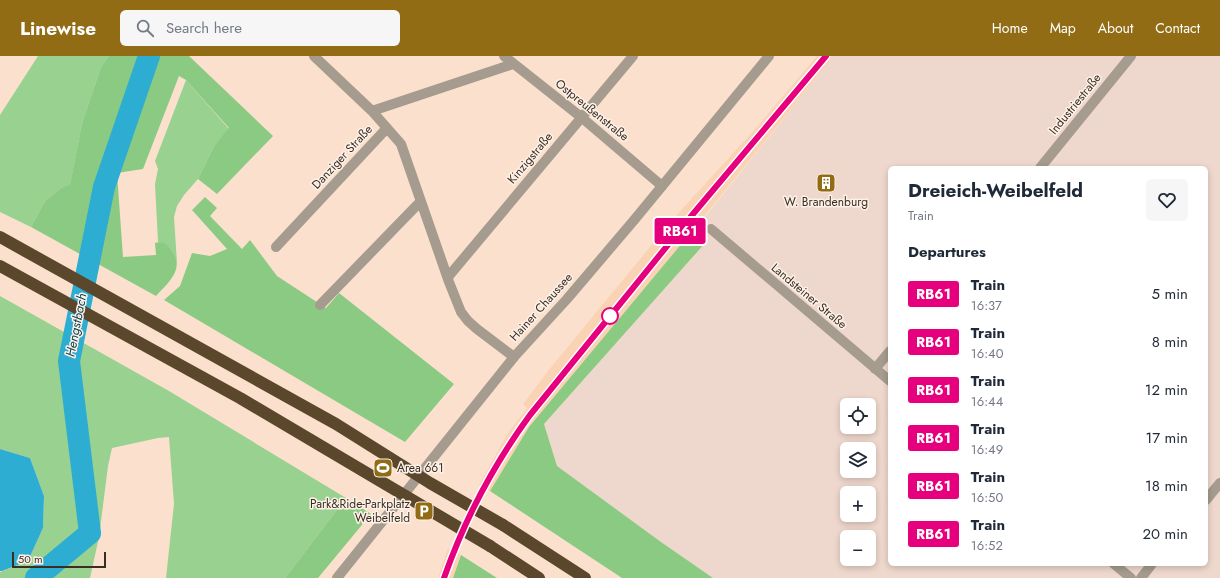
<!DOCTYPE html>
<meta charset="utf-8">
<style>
body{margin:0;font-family:Jost,sans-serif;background:#f6f6f7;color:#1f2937;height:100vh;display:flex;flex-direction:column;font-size:15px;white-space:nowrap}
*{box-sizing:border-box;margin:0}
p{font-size:13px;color:#747a83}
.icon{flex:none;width:22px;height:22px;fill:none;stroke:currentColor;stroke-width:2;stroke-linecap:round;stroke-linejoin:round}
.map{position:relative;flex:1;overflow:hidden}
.drawer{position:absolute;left:888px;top:110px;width:320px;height:400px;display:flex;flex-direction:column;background:#fff;border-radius:6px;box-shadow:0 2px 6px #0003}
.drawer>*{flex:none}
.badge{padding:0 8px;border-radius:3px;font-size:14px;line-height:26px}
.buttons{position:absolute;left:840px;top:342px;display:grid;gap:8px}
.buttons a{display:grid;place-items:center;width:36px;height:36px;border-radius:6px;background:#fff;box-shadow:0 2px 6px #0003;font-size:20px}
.scale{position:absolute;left:12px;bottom:10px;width:94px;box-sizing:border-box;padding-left:4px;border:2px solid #3a2e24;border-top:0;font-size:11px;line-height:14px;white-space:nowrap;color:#3a2e24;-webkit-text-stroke:3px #fef1e7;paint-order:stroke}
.map>.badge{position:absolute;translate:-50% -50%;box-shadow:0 0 0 2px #fff}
h2{padding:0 20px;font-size:15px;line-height:36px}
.round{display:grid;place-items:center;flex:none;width:42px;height:42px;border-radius:6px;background:#f6f6f7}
.head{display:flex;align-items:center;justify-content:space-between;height:68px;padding:0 20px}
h1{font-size:19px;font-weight:700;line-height:30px}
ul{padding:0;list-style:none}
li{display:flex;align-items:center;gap:12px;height:48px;padding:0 20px}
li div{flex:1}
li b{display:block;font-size:15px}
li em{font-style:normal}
li .badge{min-width:44px;font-weight:700;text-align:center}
header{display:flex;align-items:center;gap:24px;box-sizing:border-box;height:56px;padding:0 20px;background:#926c14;color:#fff}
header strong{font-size:19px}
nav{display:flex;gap:22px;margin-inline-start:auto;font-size:14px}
.search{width:280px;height:36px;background:#f6f6f7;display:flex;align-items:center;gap:10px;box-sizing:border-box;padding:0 14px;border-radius:6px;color:#747a83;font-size:15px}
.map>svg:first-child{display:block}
.commercial{fill:#eed7cc;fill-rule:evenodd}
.built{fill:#fad3b5}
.green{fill:#98d190}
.forest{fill:#8bca82}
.water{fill:#2eadd2}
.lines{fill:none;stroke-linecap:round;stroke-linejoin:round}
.river{stroke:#2eadd2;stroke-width:22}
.minor{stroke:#a59b8e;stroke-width:10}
.tertiary{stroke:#a59b8e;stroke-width:10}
.motorway{stroke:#5b472c;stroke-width:12}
.rail{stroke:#897769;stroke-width:3;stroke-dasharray:7 7;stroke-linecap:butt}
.motorway-bridge{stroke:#5b472c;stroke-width:12}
.line-casing{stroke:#fff;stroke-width:9}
.line{stroke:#e6007e;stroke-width:6}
.stop-dot{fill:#fff;stroke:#e6007e;stroke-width:2}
.labels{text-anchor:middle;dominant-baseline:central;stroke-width:3;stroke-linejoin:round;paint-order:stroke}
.street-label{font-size:12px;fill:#3a2e24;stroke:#fef1e7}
.poi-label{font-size:12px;fill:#3a2e24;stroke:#fef1e7}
.water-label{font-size:13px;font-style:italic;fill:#09404f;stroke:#fef1e7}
</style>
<header>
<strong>Linewise</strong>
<div class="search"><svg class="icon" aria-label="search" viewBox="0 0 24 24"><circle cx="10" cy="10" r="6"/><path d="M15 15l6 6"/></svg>Search here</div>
<nav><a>Home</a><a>Map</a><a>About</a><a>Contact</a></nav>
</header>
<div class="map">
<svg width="1220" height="522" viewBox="0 0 1220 522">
<rect width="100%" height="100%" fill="#fbe1cd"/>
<path class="commercial" d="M834 0H1220V522H713L661 486 557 410 544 368 705 187 693 174 706 160ZM890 112H1206V508H890ZM847 349H869V371H847ZM847 393H869V415H847ZM847 437H869V459H847ZM847 481H869V503H847Z"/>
<path class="built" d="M817 0H834L693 174 529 371 490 435 479 429 508 377 527 352 523 348 552 310 673 163 757 71Z
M448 492 461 499 453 522H438Z"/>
<path class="green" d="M38 0H109L101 11 82 67 70 130 61 132 45 145 31 171 0 156V59Z
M186 24 229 73 214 90 198 123 184 139 177 150 174 161 177 207C174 195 171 190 158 186L155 128 158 113 155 105Z
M0 240 169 335 346 442 285 522H166L174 448 169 381 158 382 112 392 108 410 99 481 90 522H0V516L28 505 43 472 44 440 30 402 0 393Z"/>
<path class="forest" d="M109 0H189L273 80 217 138 198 123 214 90 229 72 186 24 179 20 143 113 117 117 123 201 156 199 155 187C160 185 165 187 169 191 187 211 170 225 156 240L31 171 45 145 61 132 70 129 82 67 101 11Z
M205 141 217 152 210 160 242 193 250 184 277 220 326 252 339 237 454 328 405 386 164 244 180 230 192 197 210 200 227 193 192 154Z
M693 174 706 186 544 368 557 410 661 486 713 522H622L490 435 529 371Z
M346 442 371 458 318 522H285Z
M461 499 497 522H453Z"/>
<path class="water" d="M0 393 30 402 44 440 43 472 28 505 2 515H0Z"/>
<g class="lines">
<path class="river" d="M36 522 90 477 69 305 104 131 149 0"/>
<path class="minor" d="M314 0 372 55 401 88 449 226 461 256 468 265 477 273 514 301
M504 0 581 61 662 130
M372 55 513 8
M1040 112 1131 0
M711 173 890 325
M276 191 387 72
M448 221 633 0
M320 249 421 145
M875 313 890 295
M1206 444 1220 427
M1114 508 1131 522
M1141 522 1152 508"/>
<path class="tertiary" d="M337 522 514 301 567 243 635 163 769 0"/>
<path class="motorway" d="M503 469 585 522
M490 490 539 522"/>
<path class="rail" d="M444 522C465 464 494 409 530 359L693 158 826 0"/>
<path class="motorway-bridge" d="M0 181 336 368 430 427 503 469
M0 210 240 342 490 490"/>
</g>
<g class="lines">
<defs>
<path id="line" d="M444 522C464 465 494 408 530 359L693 158 826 0"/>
</defs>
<use href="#line" class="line-casing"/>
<use href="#line" class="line"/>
</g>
<defs>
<symbol id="building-square" viewBox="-11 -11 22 22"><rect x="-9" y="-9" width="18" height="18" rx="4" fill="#926c14" stroke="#fef1e7"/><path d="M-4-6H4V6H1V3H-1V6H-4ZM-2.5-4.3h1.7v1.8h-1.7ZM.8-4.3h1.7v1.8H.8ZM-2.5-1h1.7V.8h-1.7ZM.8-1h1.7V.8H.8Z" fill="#fff"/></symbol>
<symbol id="stadium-square" viewBox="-11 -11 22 22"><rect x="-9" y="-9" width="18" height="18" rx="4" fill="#926c14" stroke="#fef1e7"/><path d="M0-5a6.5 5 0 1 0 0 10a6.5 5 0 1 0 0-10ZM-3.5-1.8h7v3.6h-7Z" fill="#fff"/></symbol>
<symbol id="parking-square" viewBox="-11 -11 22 22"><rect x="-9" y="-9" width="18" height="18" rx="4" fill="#926c14" stroke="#fef1e7"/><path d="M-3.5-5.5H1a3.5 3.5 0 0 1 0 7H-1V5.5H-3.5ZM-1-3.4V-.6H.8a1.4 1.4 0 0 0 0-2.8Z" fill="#fff"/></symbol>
</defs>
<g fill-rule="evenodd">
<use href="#building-square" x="815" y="116" width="22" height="22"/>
<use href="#stadium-square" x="372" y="401" width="22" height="22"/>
<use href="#parking-square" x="413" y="444" width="22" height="22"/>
</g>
<circle class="stop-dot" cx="610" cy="260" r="8"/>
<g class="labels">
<g class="street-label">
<text transform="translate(1075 48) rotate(-51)">Industriestraße</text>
<text transform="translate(592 54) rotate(39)">Ostpreußenstraße</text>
<text transform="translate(342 101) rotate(-47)">Danziger Straße</text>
<text transform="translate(530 102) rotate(-50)">Kinzigstraße</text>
<text transform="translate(809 240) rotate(40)">Landsteiner Straße</text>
<text transform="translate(541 251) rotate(-48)">Hainer Chaussee</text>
</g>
<g class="poi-label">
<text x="826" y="146">W. Brandenburg</text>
<text x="397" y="412" text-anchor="start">Area 661</text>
<text x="410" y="448" text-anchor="end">Park&amp;Ride-Parkplatz<tspan x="410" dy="14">Weibelfeld</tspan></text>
</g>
<g class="water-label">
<text transform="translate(76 269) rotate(-79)">Hengstbach</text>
</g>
</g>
</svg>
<div class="buttons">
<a><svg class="icon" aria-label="locate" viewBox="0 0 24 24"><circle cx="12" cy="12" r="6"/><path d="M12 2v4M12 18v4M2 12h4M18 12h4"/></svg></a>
<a><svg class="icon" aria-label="layers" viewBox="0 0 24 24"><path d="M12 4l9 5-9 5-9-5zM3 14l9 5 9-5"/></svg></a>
<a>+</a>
<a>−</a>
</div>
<div class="scale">50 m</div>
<b class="badge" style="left:680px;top:175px;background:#e6007e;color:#fff">RB61</b>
<section class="drawer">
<div class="head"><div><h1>Dreieich-Weibelfeld</h1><p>Train</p></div><a class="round"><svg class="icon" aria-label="heart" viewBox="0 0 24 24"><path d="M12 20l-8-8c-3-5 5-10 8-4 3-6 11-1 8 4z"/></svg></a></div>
<h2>Departures</h2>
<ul>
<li><span class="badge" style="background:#e6007e;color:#fff">RB61</span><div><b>Train</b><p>16:37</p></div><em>5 min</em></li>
<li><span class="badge" style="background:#e6007e;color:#fff">RB61</span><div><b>Train</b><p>16:40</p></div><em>8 min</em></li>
<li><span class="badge" style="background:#e6007e;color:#fff">RB61</span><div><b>Train</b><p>16:44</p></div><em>12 min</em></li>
<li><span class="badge" style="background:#e6007e;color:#fff">RB61</span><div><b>Train</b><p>16:49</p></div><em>17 min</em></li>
<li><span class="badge" style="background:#e6007e;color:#fff">RB61</span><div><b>Train</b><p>16:50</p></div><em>18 min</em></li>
<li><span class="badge" style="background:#e6007e;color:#fff">RB61</span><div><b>Train</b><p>16:52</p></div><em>20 min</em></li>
</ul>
</section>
</div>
